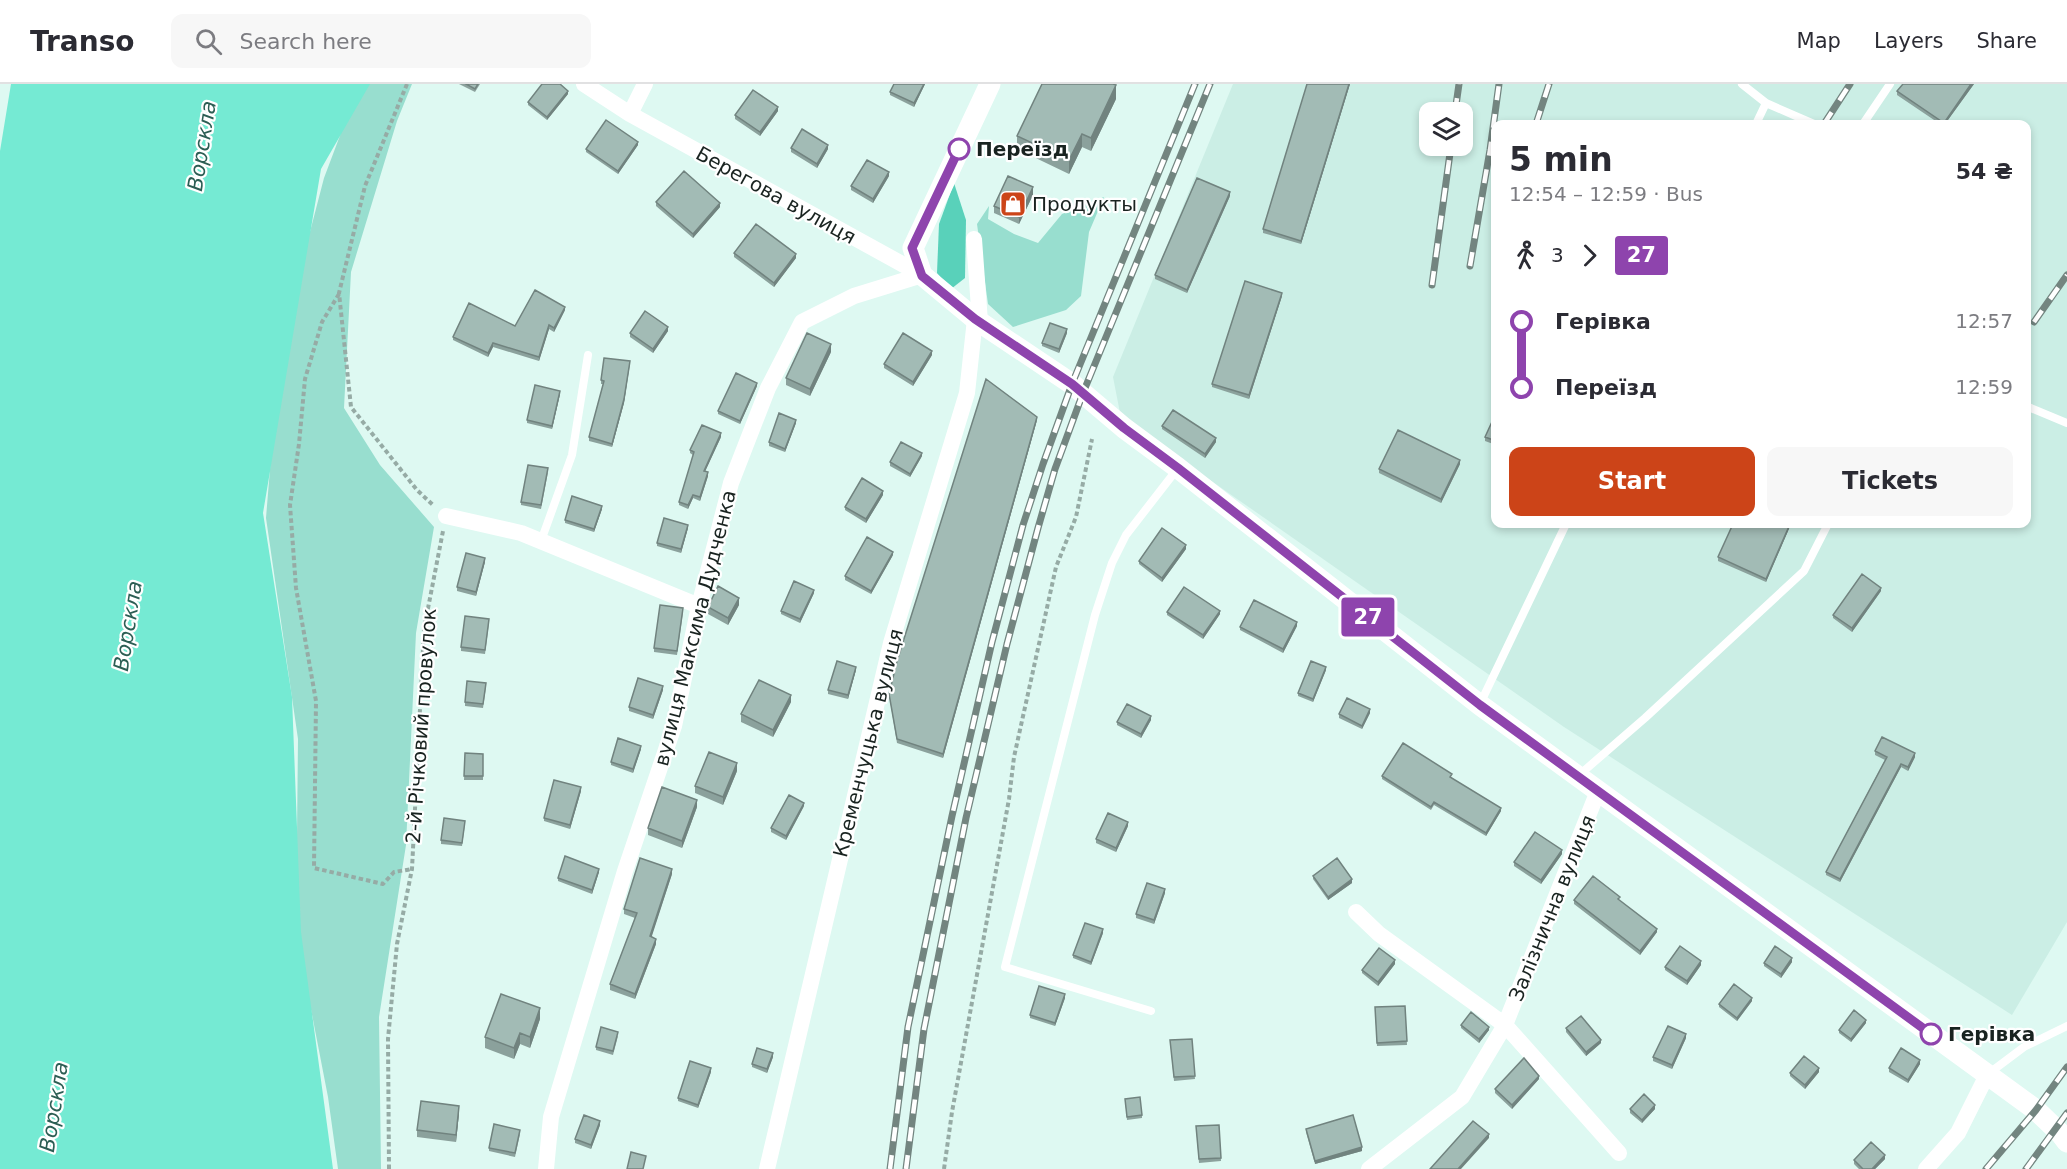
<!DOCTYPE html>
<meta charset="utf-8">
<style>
body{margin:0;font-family:"DejaVu Sans",sans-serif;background:#f7f7f7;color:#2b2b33;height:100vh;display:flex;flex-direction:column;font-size:22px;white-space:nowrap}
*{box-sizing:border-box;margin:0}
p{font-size:20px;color:#7c7c81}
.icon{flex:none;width:33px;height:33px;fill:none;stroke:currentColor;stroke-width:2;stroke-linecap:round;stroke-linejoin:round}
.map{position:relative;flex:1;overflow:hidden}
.sheet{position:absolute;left:1491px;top:36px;width:540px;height:408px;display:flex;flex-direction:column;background:#fff;border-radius:12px;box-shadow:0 3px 9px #0003}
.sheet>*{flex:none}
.badge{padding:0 12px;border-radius:4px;font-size:21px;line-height:39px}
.tools{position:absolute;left:1419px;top:18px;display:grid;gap:12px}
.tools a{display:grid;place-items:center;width:54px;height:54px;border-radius:12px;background:#fff;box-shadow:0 3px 9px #0003;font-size:30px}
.map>.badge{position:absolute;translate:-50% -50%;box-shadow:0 0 0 3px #fff}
.legs{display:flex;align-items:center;gap:9px;height:66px;padding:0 18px;font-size:20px}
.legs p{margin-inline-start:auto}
.summary{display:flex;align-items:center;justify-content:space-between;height:102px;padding:0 18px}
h1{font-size:33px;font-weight:800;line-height:45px}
.button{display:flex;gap:12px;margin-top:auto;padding:12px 18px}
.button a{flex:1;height:69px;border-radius:12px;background:#cc4418;color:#fff;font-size:24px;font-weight:800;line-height:69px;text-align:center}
.button a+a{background:#f7f7f7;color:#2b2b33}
ul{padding:0 18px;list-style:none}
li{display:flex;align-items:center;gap:21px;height:66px;font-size:22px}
li i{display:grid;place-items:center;width:9px;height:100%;margin:0 8px;background:currentColor}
li i::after{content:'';width:15px;height:15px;margin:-8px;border:4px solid;border-radius:50%;background:#fff}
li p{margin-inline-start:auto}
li:first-child i{background:linear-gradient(#0000 50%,currentColor 0)}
li:last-child i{background:linear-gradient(currentColor 50%,#0000 0)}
header{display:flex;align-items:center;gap:36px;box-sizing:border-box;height:84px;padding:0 30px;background:#fff;border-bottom:2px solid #e1e1e2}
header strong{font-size:28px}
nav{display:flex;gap:33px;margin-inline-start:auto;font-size:21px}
.search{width:420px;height:54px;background:#f7f7f7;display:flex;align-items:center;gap:15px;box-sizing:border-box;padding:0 21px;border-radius:12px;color:#7c7c81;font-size:22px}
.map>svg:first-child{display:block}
.built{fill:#cbeee5;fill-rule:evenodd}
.green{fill:#98decf}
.forest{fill:#59d1ba}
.water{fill:#75ead3}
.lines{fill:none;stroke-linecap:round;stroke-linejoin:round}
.path{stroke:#96aba5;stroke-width:4;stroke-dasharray:4.5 3;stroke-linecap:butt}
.service{stroke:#fff;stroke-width:8}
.minor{stroke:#fff;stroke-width:16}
.tertiary{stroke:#fff;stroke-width:21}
.rail-casing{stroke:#738580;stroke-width:7}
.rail{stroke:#fff;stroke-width:4.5;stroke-dasharray:14;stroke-linecap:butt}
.wall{fill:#8ba19c}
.shaded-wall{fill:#71837f}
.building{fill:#a2bbb5;stroke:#71837f;stroke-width:1.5}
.line-1-casing{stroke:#fff;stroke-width:14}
.line-1{stroke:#8e44ad;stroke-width:9}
.stop-1-dot{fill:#fff;stroke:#8e44ad;stroke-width:3}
.labels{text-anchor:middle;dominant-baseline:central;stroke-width:4.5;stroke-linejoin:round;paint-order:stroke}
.stop-label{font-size:20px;font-weight:bold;fill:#192320;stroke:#fff;text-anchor:start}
.street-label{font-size:20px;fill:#192320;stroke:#fff}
.poi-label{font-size:20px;fill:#192320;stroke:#fff;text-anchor:start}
.water-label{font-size:21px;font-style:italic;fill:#2c5e54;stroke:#fff}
</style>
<header>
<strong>Transo</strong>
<div class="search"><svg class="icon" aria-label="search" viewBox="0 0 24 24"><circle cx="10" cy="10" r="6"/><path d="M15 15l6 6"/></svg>Search here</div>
<nav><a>Map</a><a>Layers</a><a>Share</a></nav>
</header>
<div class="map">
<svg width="2067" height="1085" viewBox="0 0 2067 1085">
<rect width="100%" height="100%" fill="#def9f2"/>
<path class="built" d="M1233 0H2067V838L2012 931 1564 643 1121 334 1113 293ZM1430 28H1462V62H1430ZM1496 40H2026V440H1496Z"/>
<path class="green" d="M363 0H412L397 37 351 188 344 324 380 381 434 443 416 549 406 761 379 933 381 1085H338L328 1013 296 848 298 655 266 434 280 263 324 94 353 17Z
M1104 113 1089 148 1081 212 1066 226 1013 243 988 220 977 140 989 122 988 135 1014 150 1038 159 1062 130Z"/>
<path class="forest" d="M954 99 966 136 965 194 951 205 937 189 939 140Z"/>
<path class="water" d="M11 0H370L321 85 263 429 292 613 301 848 333 1085H0V67Z"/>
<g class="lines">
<path class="path" d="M407 0 365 102 339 209 351 323 417 406 434 422
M339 210 322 238 305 295 299 360 290 421 296 504 316 617 314 784 383 800 394 788 412 785
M389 1085 388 955 397 860 412 785 424 545 443 447
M944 1085 952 1028 1009 715 1014 673 1056 483 1076 433 1092 355"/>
<path class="service" d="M1742 0 1766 19 1756 40
M1766 19 1814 40
M1863 40 1890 0
M2026 322 2067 339
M541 457 572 371 588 271
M1480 620 1566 440
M1578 692 1645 634 1804 487 1828 440
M1151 927 1005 883 1095 531 1112 479 1126 451 1178 384
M1988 990 2024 963 2067 942"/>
<path class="minor" d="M584 0 630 30 922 191
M630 30 645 0
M974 155 980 238
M446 432 521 449 699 522
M1356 828 1379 850 1505 941 1619 1069
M546 1085 551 1033 625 787 674 642 699 522 731 399 768 304 802 238 854 212 922 191
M767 1085 891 559 967 309 975 235
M1369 1085 1462 1013 1505 941 1598 707
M1926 1085 1958 1049 1987 991"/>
<path class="tertiary" d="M990 0 913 164 922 191 975 235 1072 300 1124 344 1178 384 1480 621 2036 1026 2061 1050 2067 1058"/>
<defs>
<path id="rail" d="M1455 28 1459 0
M1536 40 1549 0
M1824 40 1850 0
M1470 182 1490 66 1499 0
M1432 201 1451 62
M2034 238 2067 191
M890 1085 908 943 952 732 992 558 1023 441 1043 380 1072 300 1195 0
M906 1085 924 945 966 734 1007 560 1038 444 1055 385 1083 309 1210 0
M1986 1085 2036 1026 2067 983
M2026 1085 2067 1029"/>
</defs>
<use href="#rail" class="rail-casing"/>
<use href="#rail" class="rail"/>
</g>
<path class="wall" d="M459 0H480L475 8Z
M925 0 914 23 890 11V8Z
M1307 0H1350L1301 160 1263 149V145Z
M1974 0 1945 40H1940L1897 11V7Z
M568 10 547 36 528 21V18Z
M1116 15 1091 67 1082 63 1069 90 1017 65V52Z
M778 27 760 52 735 35V31Z
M638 61 618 90 586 68V65Z
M791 64 828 65 817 84 791 68Z
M889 92 873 119 851 106V102Z
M1033 111 1019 140 994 129V122Z
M1230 112 1187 209 1155 195V191Z
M656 118 720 123 693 154 656 122Z
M734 169 796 174 774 203 734 173Z
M1282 212 1249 315 1212 303V300Z
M565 226 554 248 549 245 539 277 493 263 488 273 453 256V253L515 242Z
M668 247 653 269 630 253V249Z
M1067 249 1059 269 1042 262V259Z
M831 268 810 312 786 301V294Z
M932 271 913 302 884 284V280Z
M630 280 624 319 612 363 589 357V353L603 300H601V296Z
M757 302 740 340 718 330V327Z
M560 310 552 345 527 339V336Z
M1496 329V361L1485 357V353Z
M1037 336 943 674 897 659 889 610Z
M796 339 785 368 769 362V358Z
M1162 342 1216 358 1205 374 1162 345Z
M721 353 705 387 708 392 700 417 693 414 688 425 679 421V418L693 371 690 369V366Z
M922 372 910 393 890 382V378Z
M1460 380 1441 419 1379 389V385Z
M548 388 541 425 521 421V418Z
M883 411 866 439 845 426V423Z
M602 425 594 448 565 439V436Z
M1791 440 1766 498 1718 477V473Z
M688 444 681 469 657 462V459Z
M1186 465 1162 498 1139 480V477Z
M893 471 871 510 845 496V492Z
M485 478 476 512 457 507V503Z
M1881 507 1852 548 1833 534V531Z
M814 509 800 539 781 530V527Z
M739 521 728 541 708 530V523Z
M683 528 677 571 654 568V564Z
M1167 528 1220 530 1203 555 1167 531Z
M489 539 485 570 461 567V563Z
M1297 542 1283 569 1240 546V543Z
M856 586 848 615 828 610V606Z
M1326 586 1313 618 1298 612V609Z
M486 603 483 624 465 622V618Z
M663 606 653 635 629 627V623Z
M791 618 773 653 741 638V630Z
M1370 629 1362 645 1339 634V630Z
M1151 636 1141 654 1117 641V638Z
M641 665 633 689 611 681V678Z
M1875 667 1915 673 1908 687 1901 683 1840 798 1826 791V788L1885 676 1875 671Z
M465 669 483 670V696H464Z
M737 687 723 721 695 709V702Z
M1382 692 1452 693 1451 694 1501 727 1486 752 1434 721 1431 726 1382 695Z
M581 707 570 745 544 737V734Z
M804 722 786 756 771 748V744Z
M697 723 682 764 648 751V744Z
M465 740 462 762 441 760V756Z
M1128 742 1116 768 1096 759V755Z
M1562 770 1541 800 1514 782V778Z
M599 788 592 810 558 797V794Z
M672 790 651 853 656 860 635 915 610 906V900L635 834 624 830V825Z
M1313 792 1352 799 1328 816 1313 795Z
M1165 809 1154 840 1136 834V830Z
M1574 816 1657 848 1640 871 1574 820Z
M1103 849 1091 881 1073 874V871Z
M1792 878 1781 894 1764 882V879Z
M1395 880 1378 902 1362 889V886Z
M1701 881 1687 901 1665 886V883Z
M1065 914 1055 942 1030 934V931Z
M1752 917 1737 937 1719 923V920Z
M1405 922 1407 961 1377 962 1375 923Z
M540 935 530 964 520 960 514 975 485 964V953Z
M1866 939 1851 958 1839 949V946Z
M1461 941 1489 946 1479 959 1461 944Z
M1566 944 1601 959 1586 972 1566 948Z
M618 952 613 971 596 966V963Z
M1686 954 1672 985 1653 977V973Z
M1192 955 1195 995 1174 997 1170 956Z
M773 973 767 989 752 983V980Z
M1920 980 1908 999 1889 988V984Z
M711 988 698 1024 678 1017V1014Z
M1819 988 1805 1005 1790 992V989Z
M1539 995 1512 1025 1495 1009V1005Z
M1125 1015 1142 1031V1034L1127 1036Z
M1630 1025H1655L1642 1039 1630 1029Z
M459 1029 456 1058 417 1053V1046Z
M600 1041 591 1065 575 1059V1055Z
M1219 1041 1221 1077 1199 1079 1196 1042Z
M1306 1045 1362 1067 1315 1080 1306 1048Z
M520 1050 515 1073 489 1067V1064Z
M1885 1075 1875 1085H1859L1854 1080V1076Z"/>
<path class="shaded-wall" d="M924 0H925L914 23V19Z
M1349 0H1350L1301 160V157Z
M1971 0H1974L1945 40H1944Z
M1116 1V15L1091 67V54Z
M568 7V10L547 36V33Z
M778 23V27L760 52V48Z
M1082 50V63L1069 90V76Z
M638 58V61L618 90V87Z
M828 61V65L817 84V80Z
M889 88V92L873 119V115Z
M1033 103V111L1019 140V133Z
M1230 108V112L1187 209V206Z
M720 119V123L693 154V150Z
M796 170V174L774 203V199Z
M1282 209V212L1249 315V311Z
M565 223V226L554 248V244Z
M549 241V245L539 277V273Z
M668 243V247L653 269V265Z
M1067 245V249L1059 269V265Z
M493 259V263L488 273V269Z
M831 260V268L810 312V305Z
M932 267V271L913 302V298Z
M630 277 624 319 612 363V360Z
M757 299V302L740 340V337Z
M560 307V310L552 345V342Z
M1037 333V336L943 674V670Z
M796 336V339L785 368V365Z
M721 349V353L704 390V387Z
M1216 354V358L1205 374V370Z
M922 369V372L910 393V390Z
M1460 376V380L1441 419V415Z
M708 388V392L700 417V413Z
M883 407V411L866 439V435Z
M693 411V414L688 425V421Z
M602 422V425L594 448V445Z
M1790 440H1791L1766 498V495Z
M688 441V444L681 469V465Z
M1186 461V465L1162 498V494Z
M893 468V471L871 510V507Z
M485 474V478L476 512V508Z
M1881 504V507L1852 548V544Z
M814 506V509L800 539V535Z
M739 514V521L728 541V534Z
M1220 527V530L1203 555V551Z
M1297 538V542L1283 569V565Z
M856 583V586L848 615V611Z
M1326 583V586L1313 618V615Z
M663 602V606L653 635V631Z
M791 611V618L773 653V646Z
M1370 625V629L1362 645V642Z
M1151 632V636L1141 654V650Z
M641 662V665L633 689V685Z
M1915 669V673L1908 687V683Z
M737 679V687L723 721V713Z
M1901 680V683L1840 798V795Z
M581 703V707L570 745V741Z
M697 716V723L682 764V757Z
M804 719V722L786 756V752Z
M1501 724V727L1486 752V749Z
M1128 738V742L1116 768V764Z
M1562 766V770L1541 800V796Z
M599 785V788L592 810V806Z
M672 785V790L650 858V852Z
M1352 795V799L1328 816V813Z
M1165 805V809L1154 840V836Z
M1103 845V849L1091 881V878Z
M1657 845V848L1640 871V867Z
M656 855V860L635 915V910Z
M1792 874V878L1781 894V890Z
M1395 876V880L1378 902V898Z
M1701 877V881L1687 901V897Z
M1065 910V914L1055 942V939Z
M1752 914V917L1737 937V934Z
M540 924V935L530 964V953Z
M1866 936V939L1851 958V955Z
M1489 943V946L1479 959V955Z
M520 949V960L514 975V964Z
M1686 950V954L1672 985V981Z
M1601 956V959L1586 972V968Z
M773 969V973L767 989V985Z
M1920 976V980L1908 999V996Z
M711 984V988L698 1024V1021Z
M1819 984V988L1805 1005V1001Z
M1539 992V995L1512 1025V1021Z
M1655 1021V1025L1642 1039V1036Z
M459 1022V1029L456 1058V1051Z
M600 1037V1041L591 1065V1061Z
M1489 1050V1054L1461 1085H1458Z
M1362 1063V1067L1315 1080V1077Z
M1885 1071V1075L1875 1085H1872Z"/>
<path class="building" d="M466 0H478L475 5Z
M542 0H560L568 7 547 33 528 18Z
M894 0H924L914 19 890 8Z
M1042 0H1113L1116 1 1091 54 1082 50 1069 76 1017 52Z
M1307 0H1349L1301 157 1263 145Z
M1903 0H1971L1944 39 1897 7Z
M753 6 778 23 760 48 735 31Z
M606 36 638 58 618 87 586 65Z
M802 45 828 61 817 80 791 64Z
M867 76 889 88 873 115 851 102Z
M684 87 720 119 693 150 656 118Z
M1008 92 1033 103 1019 133 994 122Z
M1197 94 1230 108 1187 206 1155 191Z
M756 140 796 170 774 199 734 169Z
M1245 197 1282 209 1249 311 1212 300Z
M535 206 565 223 554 244 549 241 539 273 493 259 488 269 453 253 469 219 515 242Z
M645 227 668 243 653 265 630 249Z
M1050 239 1067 245 1059 265 1042 259Z
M807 249 831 260 810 305 786 294Z
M903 249 932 267 913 298 884 280Z
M604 274 630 277 624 315 612 360 589 353 604 297 601 296Z
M736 289 757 299 740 337 718 327Z
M986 295 1037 333 943 670 897 655 889 610 897 577Z
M535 301 560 307 552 342 527 336Z
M1173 326 1216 354 1205 370 1162 342Z
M779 329 796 336 785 365 769 358Z
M1496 329V357L1485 353Z
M702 341 721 349 704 387 708 388 700 413 693 411 688 421 679 418 694 368 690 366Z
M1398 346 1460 376 1441 415 1379 385Z
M901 358 922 369 910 390 890 378Z
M528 381 548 384 541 421 521 418Z
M862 394 883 407 866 435 845 423Z
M572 412 602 422 594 445 565 436Z
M664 434 688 441 681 465 657 459Z
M1733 440H1790L1766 495 1718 473Z
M1162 444 1186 461 1162 494 1139 477Z
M867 453 893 468 871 507 845 492Z
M466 469 485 474 476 508 457 503Z
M1862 490 1881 504 1852 544 1833 531Z
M794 497 814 506 800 535 781 527Z
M718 502 739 514 728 534 708 523Z
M1184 503 1220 527 1203 551 1167 528Z
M1254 516 1297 538 1283 565 1240 543Z
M660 521 683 524 677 567 654 564Z
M465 532 489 535 485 566 461 563Z
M837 577 856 583 848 611 828 606Z
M1311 577 1326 583 1313 615 1298 609Z
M638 594 663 602 653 631 629 623Z
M759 596 791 611 773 646 741 630Z
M467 597 486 599 483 620 465 618Z
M1347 614 1370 625 1362 642 1339 630Z
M1127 620 1151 632 1141 650 1117 638Z
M1882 653 1915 669 1908 683 1901 680 1840 795 1826 788 1887 673 1875 667Z
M618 654 641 662 633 685 611 678Z
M1403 659 1452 690 1450 693 1501 724 1486 749 1434 718 1431 723 1382 692Z
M709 668 737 679 723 713 695 702Z
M465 669 483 670V692H464Z
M554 696 581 703 570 741 544 734Z
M662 703 697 716 682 757 648 744Z
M789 711 804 719 786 752 771 744Z
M1108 729 1128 738 1116 764 1096 755Z
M444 734 465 737 462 759 441 756Z
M1535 748 1562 766 1541 796 1514 778Z
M565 772 599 785 592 806 558 794Z
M640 774 672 785 650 852 656 855 635 910 610 900 637 829 624 825Z
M1337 774 1352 795 1328 813 1313 792Z
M1593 792 1620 813 1618 815 1657 845 1640 867 1574 816Z
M1147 799 1165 805 1154 836 1136 830Z
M1085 839 1103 845 1091 878 1073 871Z
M1680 862 1701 877 1687 897 1665 883Z
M1775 862 1792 874 1781 890 1764 879Z
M1379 864 1395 876 1378 898 1362 886Z
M1734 900 1752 914 1737 934 1719 920Z
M1039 902 1065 910 1055 939 1030 931Z
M501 910 540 924 530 953 520 949 514 964 485 953Z
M1405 922 1407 957 1377 959 1375 923Z
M1854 926 1866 936 1851 955 1839 946Z
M1471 928 1489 943 1479 955 1461 941Z
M1581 932 1601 956 1586 968 1566 944Z
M1668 942 1686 950 1672 981 1653 973Z
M601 943 618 948 613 967 596 963Z
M1192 955 1195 992 1174 993 1170 956Z
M757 964 773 969 767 985 752 980Z
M1901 964 1920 976 1908 996 1889 984Z
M1804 972 1819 984 1805 1001 1790 989Z
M1524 974 1539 992 1512 1021 1495 1005Z
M690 977 711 984 698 1021 678 1014Z
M1644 1010 1655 1021 1642 1036 1630 1025Z
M1140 1013 1142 1031 1127 1033 1125 1015Z
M421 1017 459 1022 456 1051 417 1046Z
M584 1031 600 1037 591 1061 575 1055Z
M1353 1031 1362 1063 1315 1077 1306 1045Z
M1473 1037 1489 1050 1458 1085H1430Z
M494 1040 520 1046 515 1069 489 1064Z
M1219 1041 1221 1074 1199 1075 1196 1042Z
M1871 1058 1885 1071 1872 1085H1863L1854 1076Z
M631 1068 646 1072 643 1085H627Z"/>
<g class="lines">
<defs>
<path id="line-1" d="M959 65 912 164 922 192 975 235 1072 300 1124 344 1178 384 1480 621 1931 950"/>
</defs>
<use href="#line-1" class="line-1-casing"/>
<use href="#line-1" class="line-1"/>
</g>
<defs>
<symbol id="shop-square" viewBox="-11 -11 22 22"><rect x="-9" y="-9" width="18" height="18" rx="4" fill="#cc4418" stroke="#fff"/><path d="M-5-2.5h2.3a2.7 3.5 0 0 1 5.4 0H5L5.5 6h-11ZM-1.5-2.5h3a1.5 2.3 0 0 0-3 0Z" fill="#fff"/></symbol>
</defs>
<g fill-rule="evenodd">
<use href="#shop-square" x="998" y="105" width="30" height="30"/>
</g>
<g class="stop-1-dot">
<circle cx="959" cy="65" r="10"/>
<circle cx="1931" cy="950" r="10"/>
</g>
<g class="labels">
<g class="stop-label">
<text x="976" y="65">Переїзд</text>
<text x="1948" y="950">Герівка</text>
</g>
<g class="street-label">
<text transform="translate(776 111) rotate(29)">Берегова вулиця</text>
<text transform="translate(695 544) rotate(-76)">вулиця Максима Дудченка</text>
<text transform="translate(421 642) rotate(-86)">2-й Річковий провулок</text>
<text transform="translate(868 659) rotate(-76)">Кременчуцька вулиця</text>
<text transform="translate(1552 824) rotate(-68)">Залізнична вулиця</text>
</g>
<g class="poi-label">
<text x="1032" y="120">Продукты</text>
</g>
<g class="water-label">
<text transform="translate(202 62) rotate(-81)">Ворскла</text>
<text transform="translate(128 542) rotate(-81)">Ворскла</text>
<text transform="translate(54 1023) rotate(-81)">Ворскла</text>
</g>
</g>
</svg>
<div class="tools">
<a><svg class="icon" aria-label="layers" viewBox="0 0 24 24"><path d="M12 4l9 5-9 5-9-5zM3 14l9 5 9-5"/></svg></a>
</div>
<b class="badge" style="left:1368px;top:533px;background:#8e44ad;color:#fff">27</b>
<section class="sheet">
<div class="summary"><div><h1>5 min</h1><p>12:54 – 12:59 · Bus</p></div><b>54 ₴</b></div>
<div class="legs"><svg class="icon" aria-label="walk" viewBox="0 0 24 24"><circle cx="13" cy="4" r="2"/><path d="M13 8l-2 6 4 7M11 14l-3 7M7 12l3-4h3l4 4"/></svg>3<svg class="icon" aria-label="forward" viewBox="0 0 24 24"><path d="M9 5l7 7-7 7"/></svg><b class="badge" style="background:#8e44ad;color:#fff">27</b></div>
<ul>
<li><i style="color:#8e44ad"></i><b>Герівка</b><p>12:57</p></li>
<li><i style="color:#8e44ad"></i><b>Переїзд</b><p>12:59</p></li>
</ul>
<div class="button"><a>Start</a><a>Tickets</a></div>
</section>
</div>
